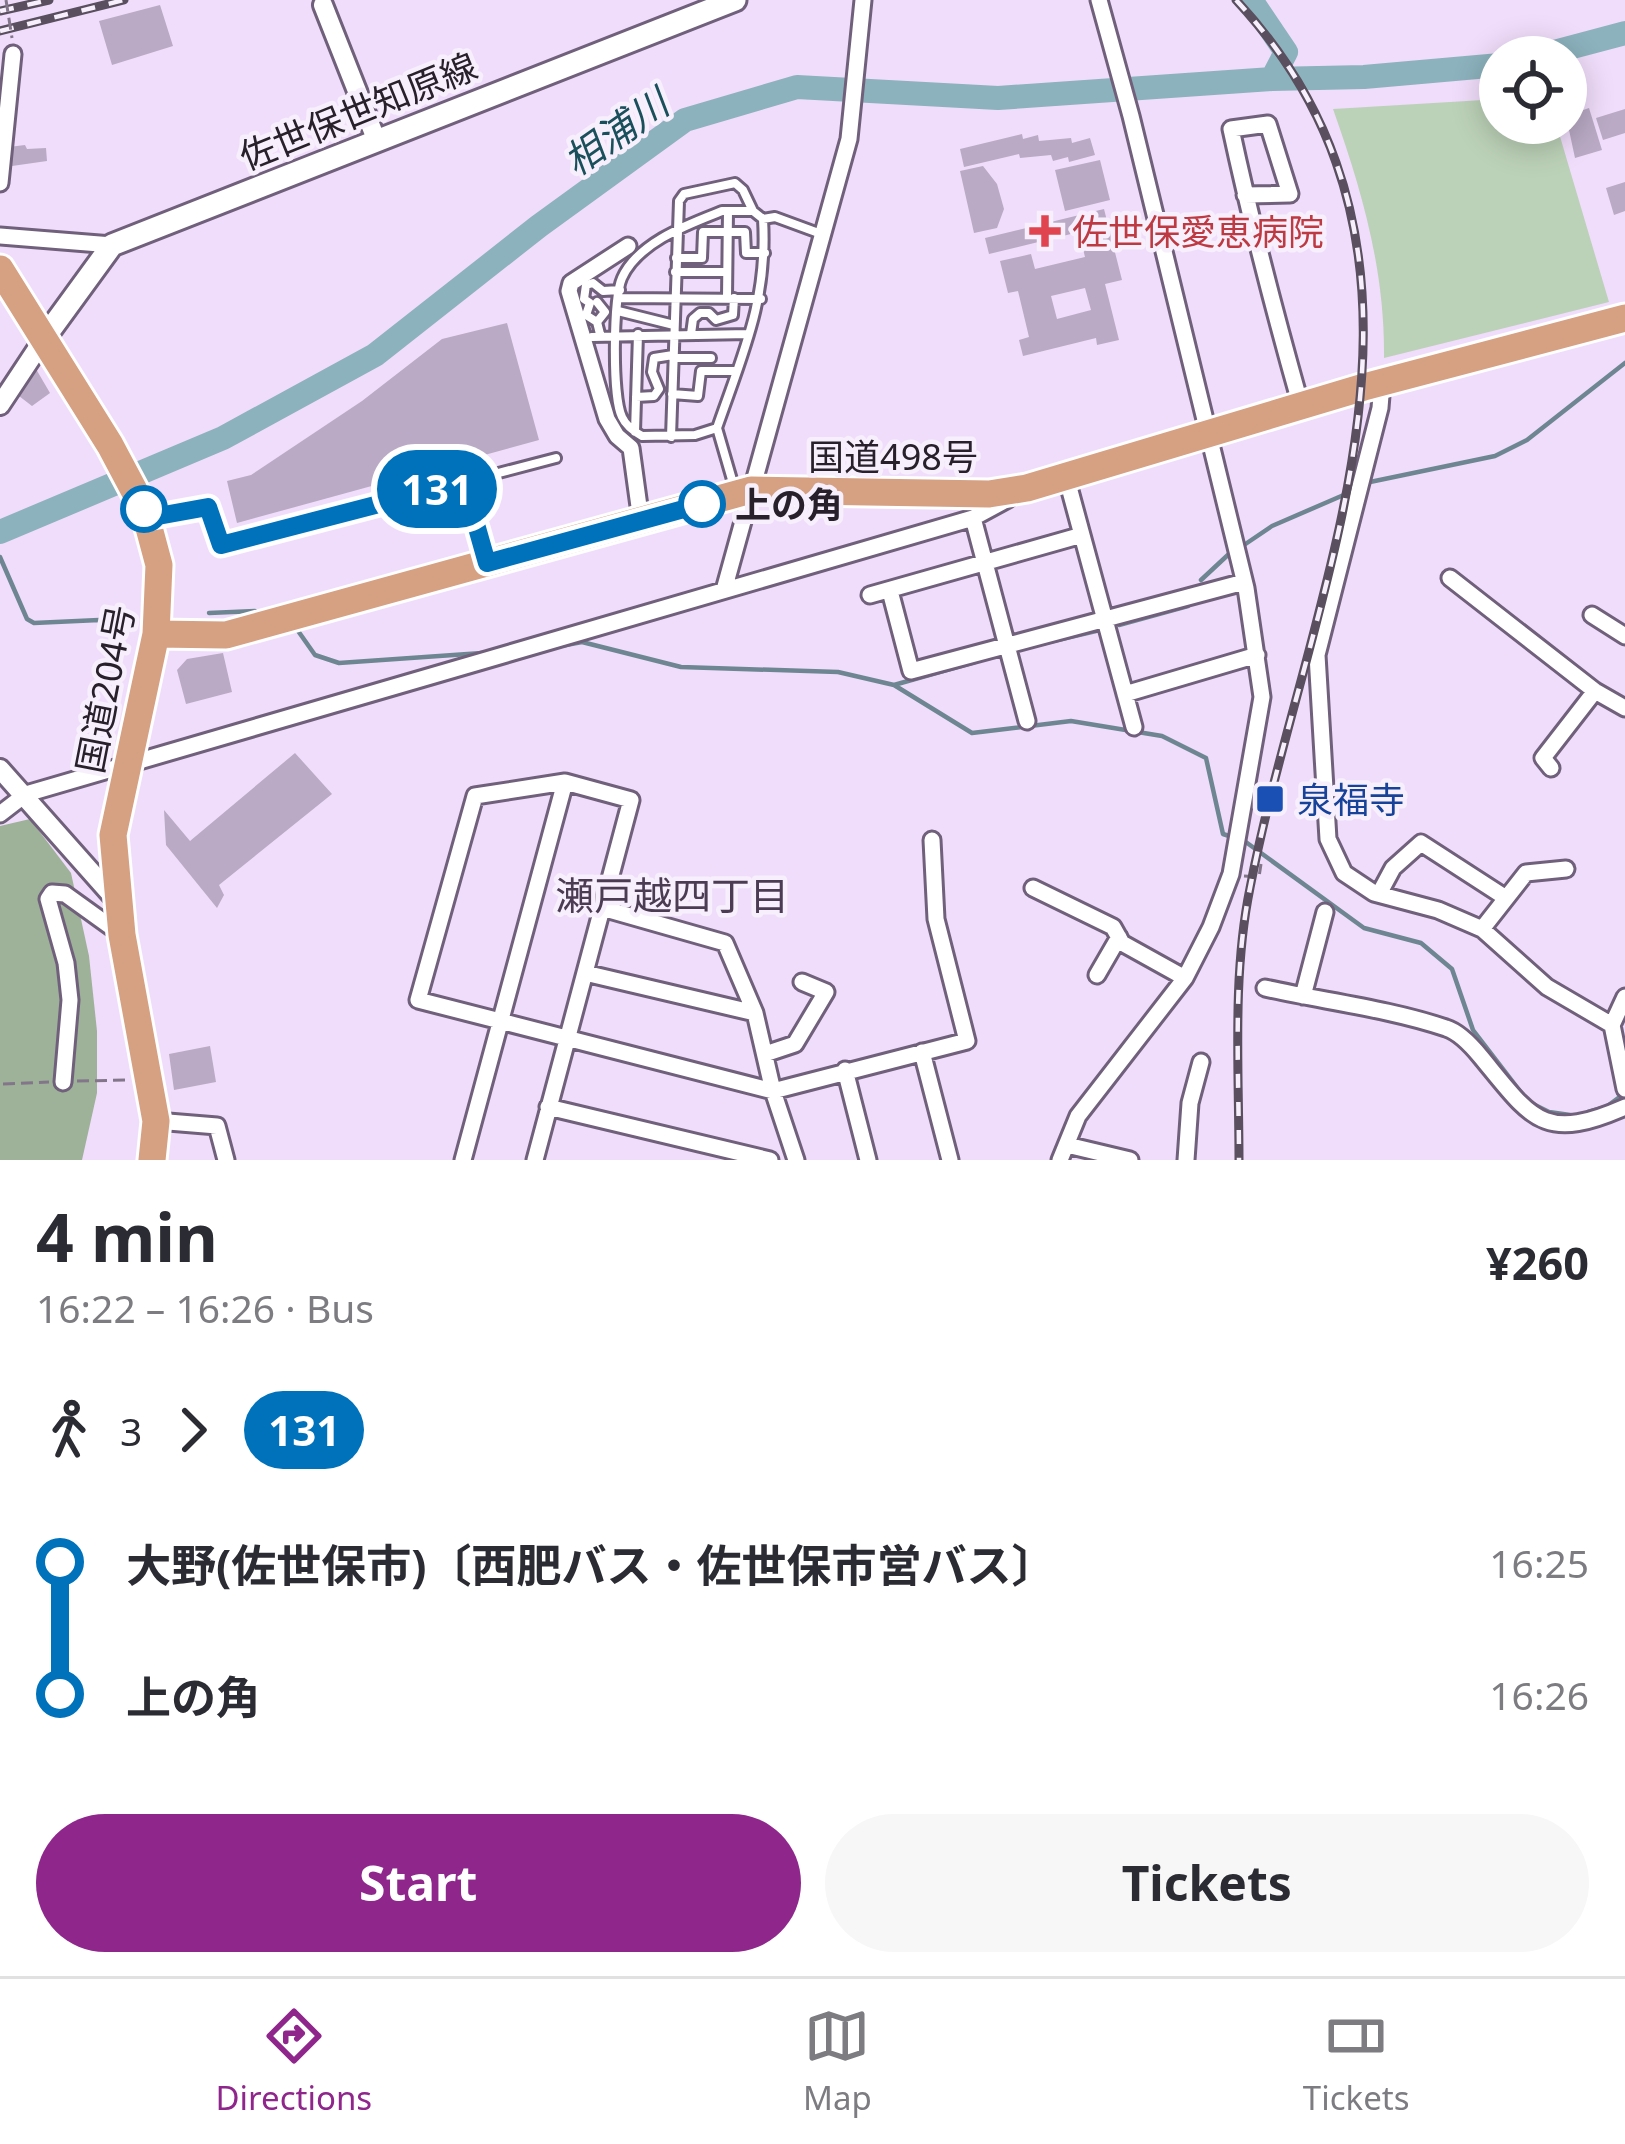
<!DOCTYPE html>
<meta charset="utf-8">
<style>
body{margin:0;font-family:"Noto Sans","Noto Sans JP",sans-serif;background:#f7f7f7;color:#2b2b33;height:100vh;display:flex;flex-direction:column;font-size:45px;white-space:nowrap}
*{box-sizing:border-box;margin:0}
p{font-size:39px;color:#7c7c81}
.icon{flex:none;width:66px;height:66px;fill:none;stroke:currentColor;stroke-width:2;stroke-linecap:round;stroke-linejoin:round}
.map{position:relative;height:1160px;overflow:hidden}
.side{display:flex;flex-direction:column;background:#fff;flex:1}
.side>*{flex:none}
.badge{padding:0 24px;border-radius:39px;font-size:42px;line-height:78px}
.fabs{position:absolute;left:1479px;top:36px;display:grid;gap:24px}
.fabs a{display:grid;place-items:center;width:108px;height:108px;border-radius:50%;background:#fff;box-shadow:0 6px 30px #0003;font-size:60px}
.map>.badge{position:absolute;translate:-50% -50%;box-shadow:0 0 0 6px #fff}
.legs{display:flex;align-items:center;gap:18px;height:132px;padding:0 36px;font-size:39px}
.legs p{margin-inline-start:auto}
.head{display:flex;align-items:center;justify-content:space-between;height:204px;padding:0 36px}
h1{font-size:66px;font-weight:700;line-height:90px}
.cta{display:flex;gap:24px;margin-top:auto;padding:24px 36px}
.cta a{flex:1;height:138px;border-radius:72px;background:#8e268b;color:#fff;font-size:48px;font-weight:700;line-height:138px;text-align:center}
.cta a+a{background:#f7f7f7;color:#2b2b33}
ul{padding:0 36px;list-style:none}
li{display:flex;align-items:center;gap:42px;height:132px;font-size:45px}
li i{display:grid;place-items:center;width:18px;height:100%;margin:0 15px;background:currentColor}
li i::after{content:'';width:30px;height:30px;margin:-15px;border:9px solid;border-radius:50%;background:#fff}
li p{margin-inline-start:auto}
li:first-child i{background:linear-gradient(#0000 50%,currentColor 0)}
li:last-child i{background:linear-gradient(currentColor 50%,#0000 0)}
.tabs{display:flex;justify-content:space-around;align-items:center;height:168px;border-top:3px solid #e1e1e2;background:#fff;font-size:33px;color:#7c7c81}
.tabs a{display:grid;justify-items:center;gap:6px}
.tabs .current{color:#8e268b}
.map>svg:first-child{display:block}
.green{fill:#bcd2b8}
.forest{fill:#9db298}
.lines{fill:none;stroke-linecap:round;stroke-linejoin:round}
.stream{stroke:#6e8692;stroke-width:4.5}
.river{stroke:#8cb2bd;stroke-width:24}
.building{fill:#baaac5;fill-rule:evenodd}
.service-casing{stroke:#70607b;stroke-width:14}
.minor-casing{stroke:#70607b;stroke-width:21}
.tertiary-casing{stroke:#70607b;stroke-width:24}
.secondary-casing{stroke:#70607b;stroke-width:27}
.trunk-casing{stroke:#fff;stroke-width:33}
.path{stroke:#83768a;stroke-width:3;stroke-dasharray:12 6;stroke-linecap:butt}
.service{stroke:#fff;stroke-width:8}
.minor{stroke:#fff;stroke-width:15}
.tertiary{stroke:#fff;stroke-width:18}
.secondary{stroke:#fff;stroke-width:21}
.trunk{stroke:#d6a082;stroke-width:27}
.rail-casing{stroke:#594f5f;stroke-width:9}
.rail{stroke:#f7effb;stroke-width:4.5;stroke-dasharray:14;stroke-linecap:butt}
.path-bridge{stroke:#83768a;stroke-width:3;stroke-dasharray:12 6;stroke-linecap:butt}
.line-1-casing{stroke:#fff;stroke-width:27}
.line-1{stroke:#0072bc;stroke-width:18}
.health-dot{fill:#e0444e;stroke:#f7effb;stroke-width:4.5}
.stop-1-dot{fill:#fff;stroke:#0072bc;stroke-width:6}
.transit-dot{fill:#1a4fb4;stroke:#f7effb;stroke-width:4.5}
.labels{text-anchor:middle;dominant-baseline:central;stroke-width:9;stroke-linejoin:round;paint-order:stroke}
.street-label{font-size:36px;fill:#28212c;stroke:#f7effb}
.health-label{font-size:36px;fill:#be3a42;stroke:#f7effb;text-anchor:start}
.stop-label{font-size:36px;font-weight:bold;fill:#28212c;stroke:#f7effb;text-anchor:start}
.transit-label{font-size:36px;fill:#164399;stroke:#f7effb;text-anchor:start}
.water-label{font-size:39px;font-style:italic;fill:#1a4f5c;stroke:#f7effb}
.neighbourhood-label{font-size:39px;fill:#4b3c54;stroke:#f7effb}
</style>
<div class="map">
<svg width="1625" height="1160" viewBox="0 0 1625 1160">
<rect width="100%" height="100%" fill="#f0ddfb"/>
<path class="green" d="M1500 99V123H1556L1609 302 1384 358C1385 270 1362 191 1333 109Z"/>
<path class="forest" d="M30 819 71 873 89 956 97 1031V1093L82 1160H0V826Z"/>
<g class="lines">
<path class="stream" d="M1370 482 1495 456 1527 440 1625 363
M1244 545 1272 526 1346 494
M0 557 27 619 34 623 99 620 134 627
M1201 580 1230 553
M209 613 255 611
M1119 625 1188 606
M296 628 315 655 339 663 482 653
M1032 646 1096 631
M534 651 582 642 681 667 838 672 894 685 972 733 1071 721 1162 736 1206 758 1223 834 1232 837
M894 685 975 662
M1243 840 1364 928 1421 943 1452 969 1473 1030 1523 1095
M1531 1103 1549 1112 1577 1116
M1588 1112 1606 1107 1625 1093"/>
<path class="river" d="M1251 0 1286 52 1272 79
M1535 57 1625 33
M0 532 223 438 375 355 539 226 685 120 797 87 998 98 1272 79 1364 77 1500 65"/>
</g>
<path class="building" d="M160 5 173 46 112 65 99 21Z
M1589 108 1602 150 1575 158 1566 116Z
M1625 109V133L1603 140 1596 118Z
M1022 134 1023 139 1038 135 1039 141 1071 138 1072 143 1090 138 1095 155 1069 162 1068 157 1053 161 1051 155 1020 158 1019 154 964 167 960 149Z
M25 145 27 149 46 148 47 161 12 166 9 147Z
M1100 160 1110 200 1065 211 1055 170Z
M983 166 997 184 1004 209 997 228 974 233 960 171Z
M1625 182V211L1614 215 1606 188Z
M1104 209 1122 280 1105 284 1119 340 1097 345 1096 338 1023 356 1019 340 1029 337 1018 291 1008 293 1000 261 1031 254 1035 269 1085 257 1079 232 989 254 985 238ZM1085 288 1091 310 1057 319 1051 296Z
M507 323 539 440 237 523 227 481 251 475 362 401 442 339Z
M36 369 50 393 32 406 19 396Z
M223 653 232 692 186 704 177 670 187 659Z
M295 753 332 794 219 885 224 895 217 908 166 845 164 810 190 841Z
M210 1046 216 1082 174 1090 169 1054Z"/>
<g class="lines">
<defs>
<path id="service" d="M722 211H753L763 219C768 300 743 353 717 428L695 435 642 436C633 431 626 426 622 417 612 397 613 298 622 278 638 242 689 224 722 211Z
M763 219 775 217 824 235
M676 258H702L703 232H745L746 253H765
M675 272H727
M618 298 761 299
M727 298 728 211
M597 302 605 312 597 322 600 334
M618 311 674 325
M597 322 586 315 590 303 584 299 586 285 593 283 603 291 620 290
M691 334 693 319 700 313H709L716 320 733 315 734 298
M592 337 749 334
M673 358H711
M672 394 698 396 701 371H736
M636 397 654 396 659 389 652 372 654 358 673 355
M717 428 735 490
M635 432 638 334
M671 437 679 201 684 194 735 183 743 190 753 211
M464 482 556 458
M154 516 208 507 221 545 464 482 485 556"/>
<path id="minor" d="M0 183 13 54
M1245 195 1290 194 1268 124 1231 129C1251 222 1275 314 1301 406
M0 236 112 245
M628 246 571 283 569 291 607 419 617 436 631 448 641 521
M1382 383 1380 408 1317 655 1328 839 1344 873 1374 893 1438 910 1482 929 1547 987 1612 1025
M1066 476 1134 727
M973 518 1027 721
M1450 578 1595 691 1625 708
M724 590 849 139 863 0
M890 591 911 671 1244 582
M870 595 1082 535
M1592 615 1625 636
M1125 694 1257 655
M1551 768 1543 758 1595 691
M0 814 26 794 973 518 1008 499
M1033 888 1113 927 1122 943 1185 978
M1379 894 1393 868 1421 843 1506 898
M602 908 725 943 755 1013 773 1091 796 1160
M1482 929 1526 873 1566 869
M585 973 755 1013
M1097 975 1119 937
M1265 988C1323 1001 1390 1009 1446 1028 1459 1032 1472 1046 1481 1057 1532 1119 1543 1143 1625 1107
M1303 996 1325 912
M1625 997 1612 1025 1625 1089
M922 1052 950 1160
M765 1054 795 1044 826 992 802 982
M845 1070 868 1160
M63 1082 70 1000 66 963 48 899 52 893 65 894 122 935
M548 1107 770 1160
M156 1121 217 1126 226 1160
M1067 1145 1130 1160
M463 1160 565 782
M535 1160 631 800 565 782 475 796 418 1000 773 1091 967 1041 936 919 932 840
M1060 1160 1078 1116 1185 978 1211 927 1231 874 1262 697 1246 588 1131 116 1099 0
M1186 1160 1190 1103 1201 1062"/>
<path id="tertiary" d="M323 5 376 139
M0 405 45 337
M0 769 117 901"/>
<path id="secondary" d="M45 337 112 245 735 0"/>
<path id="trunk" d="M0 269 110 445 144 509 159 565 156 634 113 835 122 935 156 1121 152 1160
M156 634 226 635 751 490 989 494 1027 488 1364 387 1625 318"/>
</defs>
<use href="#service" class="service-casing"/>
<use href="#minor" class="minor-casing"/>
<use href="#tertiary" class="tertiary-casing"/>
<use href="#secondary" class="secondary-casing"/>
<use href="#trunk" class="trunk-casing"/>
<path class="path" d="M1244 876 1259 877 1261 864
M77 1081 127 1080
M3 1084 49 1082"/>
<use href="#service" class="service"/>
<use href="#minor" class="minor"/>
<use href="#tertiary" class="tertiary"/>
<use href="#secondary" class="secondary"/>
<use href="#trunk" class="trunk"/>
<defs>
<path id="rail" d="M1236 0C1481 264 1307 591 1250 888 1232 976 1239 1071 1239 1160
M0 11 49 0
M0 31 124 0"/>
</defs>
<use href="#rail" class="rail-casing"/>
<use href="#rail" class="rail"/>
<path class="path-bridge" d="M6 0 12 38"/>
</g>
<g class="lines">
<defs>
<path id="line-1" d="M144 509 147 518 208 507 221 545 464 482 487 563 702 504"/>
</defs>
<use href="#line-1" class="line-1-casing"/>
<use href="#line-1" class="line-1"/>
</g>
<path class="health-dot" d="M1039 213h12v12h12v12h-12v12h-12v-12h-12v-12h12z"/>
<g class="stop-1-dot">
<circle cx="702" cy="504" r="21"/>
<circle cx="144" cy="509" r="21"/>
</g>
<rect class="transit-dot" x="1255" y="784" width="30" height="30" rx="6"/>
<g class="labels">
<g class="street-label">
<text transform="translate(358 111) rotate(-22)">佐世保世知原線</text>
<text x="893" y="456">国道498号</text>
<text transform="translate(105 689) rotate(-79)">国道204号</text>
</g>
<g class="health-label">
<text x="1072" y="231">佐世保愛恵病院</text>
</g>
<g class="stop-label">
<text x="735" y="504">上の角</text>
</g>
<g class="transit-label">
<text x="1297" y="799">泉福寺</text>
</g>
<g class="water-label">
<text transform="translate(615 131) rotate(-35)">相浦川</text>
</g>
<g class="neighbourhood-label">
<text x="672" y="894">瀬戸越四丁目</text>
</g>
</g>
</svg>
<div class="fabs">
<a><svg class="icon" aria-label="locate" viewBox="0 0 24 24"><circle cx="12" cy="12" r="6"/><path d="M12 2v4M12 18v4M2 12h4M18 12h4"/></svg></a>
</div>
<b class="badge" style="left:437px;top:489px;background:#0072bc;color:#fff">131</b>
</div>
<section class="side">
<div class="head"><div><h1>4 min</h1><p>16:22 – 16:26 · Bus</p></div><b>¥260</b></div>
<div class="legs"><svg class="icon" aria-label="walk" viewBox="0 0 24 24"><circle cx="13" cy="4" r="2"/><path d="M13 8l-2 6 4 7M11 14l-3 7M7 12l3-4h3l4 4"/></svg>3<svg class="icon" aria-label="forward" viewBox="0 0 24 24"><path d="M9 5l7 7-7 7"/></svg><b class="badge" style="background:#0072bc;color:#fff">131</b></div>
<ul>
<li><i style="color:#0072bc"></i><b>大野(佐世保市)〔西肥バス・佐世保市営バス〕</b><p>16:25</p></li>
<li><i style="color:#0072bc"></i><b>上の角</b><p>16:26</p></li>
</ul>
<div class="cta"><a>Start</a><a>Tickets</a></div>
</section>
<nav class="tabs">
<a class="current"><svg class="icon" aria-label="directions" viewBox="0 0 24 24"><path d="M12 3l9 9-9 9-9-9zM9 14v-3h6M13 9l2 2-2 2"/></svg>Directions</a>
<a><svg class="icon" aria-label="map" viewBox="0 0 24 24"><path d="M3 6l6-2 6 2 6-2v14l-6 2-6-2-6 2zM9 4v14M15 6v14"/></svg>Map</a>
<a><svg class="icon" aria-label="tickets" viewBox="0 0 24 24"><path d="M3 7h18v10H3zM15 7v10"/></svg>Tickets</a>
</nav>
